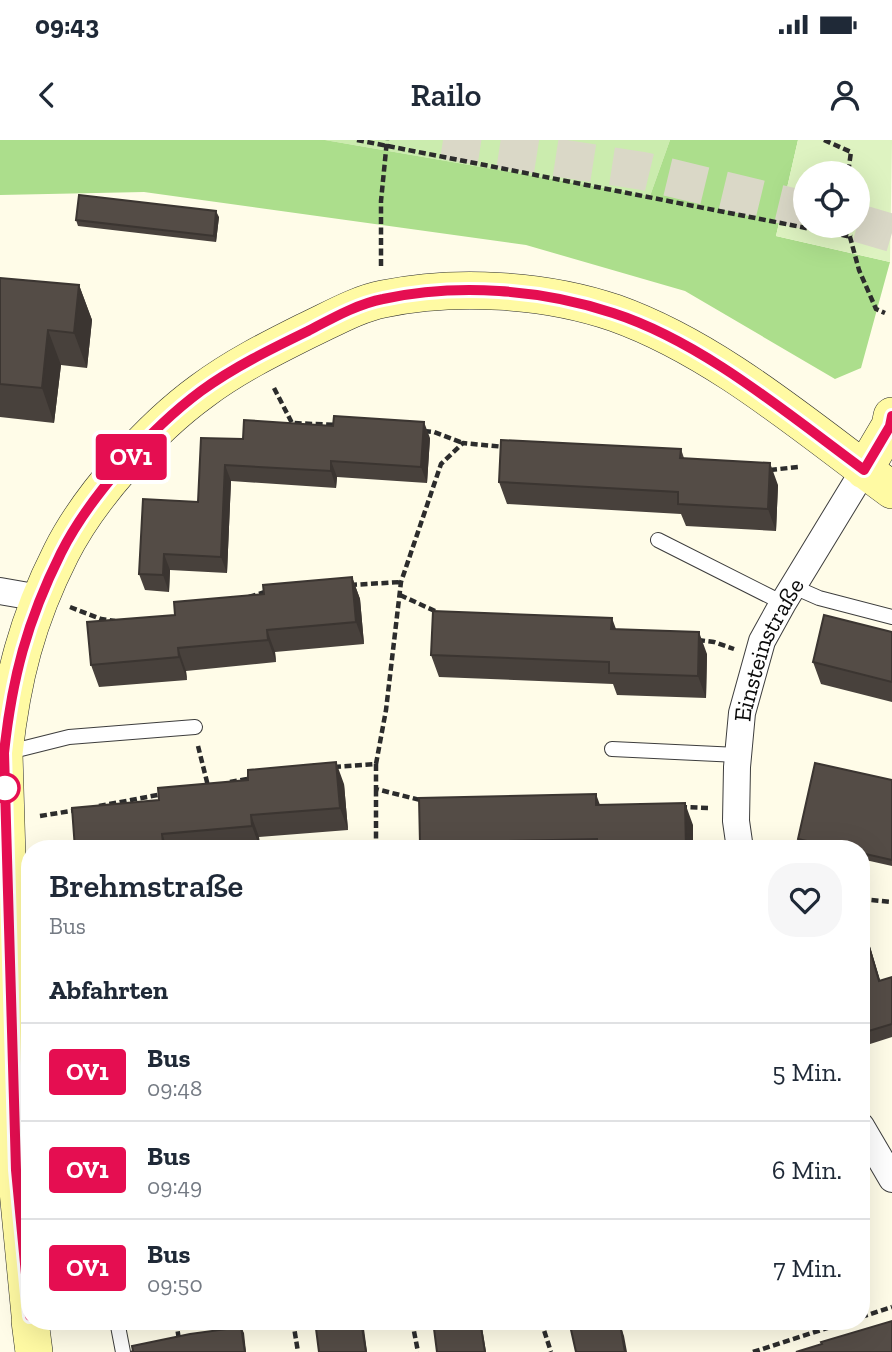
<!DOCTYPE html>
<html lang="de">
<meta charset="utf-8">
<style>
body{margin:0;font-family:"Zilla Slab",serif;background:#f6f6f7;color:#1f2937;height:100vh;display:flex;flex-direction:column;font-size:26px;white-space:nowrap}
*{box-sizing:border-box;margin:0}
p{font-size:23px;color:#747a83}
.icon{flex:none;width:38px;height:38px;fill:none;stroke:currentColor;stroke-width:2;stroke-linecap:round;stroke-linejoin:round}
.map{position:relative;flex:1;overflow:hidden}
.drawer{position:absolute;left:21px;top:700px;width:849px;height:490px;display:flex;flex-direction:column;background:#fff;border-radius:28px;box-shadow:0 7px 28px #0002}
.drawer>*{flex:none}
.badge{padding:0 14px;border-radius:5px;font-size:24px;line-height:46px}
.controls{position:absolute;left:793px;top:21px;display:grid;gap:14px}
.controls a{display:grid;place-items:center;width:77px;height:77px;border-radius:50%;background:#fff;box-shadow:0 7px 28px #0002;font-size:35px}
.map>.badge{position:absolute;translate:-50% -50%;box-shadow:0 0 0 4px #fff}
h2{padding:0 28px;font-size:26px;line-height:63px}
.round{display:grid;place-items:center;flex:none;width:74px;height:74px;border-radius:28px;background:#f6f6f7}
.headline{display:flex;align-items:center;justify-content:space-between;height:119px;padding:0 28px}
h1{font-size:33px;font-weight:600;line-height:52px}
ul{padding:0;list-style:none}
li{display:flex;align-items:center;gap:21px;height:98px;padding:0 28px;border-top:2px solid #e0e1e3}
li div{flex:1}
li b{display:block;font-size:26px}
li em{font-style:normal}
li .badge{min-width:77px;font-weight:700;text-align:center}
.status{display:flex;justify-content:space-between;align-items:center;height:49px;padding:0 35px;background:#fff;direction:ltr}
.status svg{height:19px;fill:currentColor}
header{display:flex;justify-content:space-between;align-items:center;height:91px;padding:0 28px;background:#fff;font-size:32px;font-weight:600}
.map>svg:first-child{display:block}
.green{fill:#cbecae}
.forest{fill:#acde8c}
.pitch{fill:#def3c1;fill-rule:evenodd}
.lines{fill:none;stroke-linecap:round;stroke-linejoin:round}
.highway-tunnel{stroke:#dad8c7;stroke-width:38;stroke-dasharray:38 19;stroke-linecap:butt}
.lane-casing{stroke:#3d3d3d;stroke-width:16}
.street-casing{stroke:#3d3d3d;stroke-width:28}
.secondary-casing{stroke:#2c2c2c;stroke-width:38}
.path{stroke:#2c2c2c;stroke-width:4.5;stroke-dasharray:7 3.5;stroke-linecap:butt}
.lane{stroke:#fff;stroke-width:14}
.street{stroke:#fff;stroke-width:26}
.secondary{stroke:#fffaa3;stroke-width:37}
.wall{fill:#48413c}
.shaded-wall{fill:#3b3531}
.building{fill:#544c46;stroke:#3b3531;stroke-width:2}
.line-casing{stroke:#fff;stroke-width:16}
.line{stroke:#e50e51;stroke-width:10}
.stop-dot{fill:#fff;stroke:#e50e51;stroke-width:3.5}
.labels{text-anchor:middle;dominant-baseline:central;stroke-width:7;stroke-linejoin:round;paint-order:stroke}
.street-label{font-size:24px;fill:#0a0a0a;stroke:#fff}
</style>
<div class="status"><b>09:43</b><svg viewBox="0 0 49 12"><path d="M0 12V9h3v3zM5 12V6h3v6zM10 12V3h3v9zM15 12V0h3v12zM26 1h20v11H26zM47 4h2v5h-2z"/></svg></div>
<header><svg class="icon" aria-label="back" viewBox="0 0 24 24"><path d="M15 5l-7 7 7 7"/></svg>Railo<svg class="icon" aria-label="person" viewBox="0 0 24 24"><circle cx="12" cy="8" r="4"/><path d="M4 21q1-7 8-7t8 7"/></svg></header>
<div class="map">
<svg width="892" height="1212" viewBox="0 0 892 1212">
<rect width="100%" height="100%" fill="#fffce8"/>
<path class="green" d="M325 0H670L650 56Z"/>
<path class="forest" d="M0 0H325L650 56 670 0H798L776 96 890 122 861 228 835 239 685 151 526 105 144 52 0 55Z"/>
<path class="pitch" d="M798 0H892L890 122 776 96ZM805 33H858V86H805Z"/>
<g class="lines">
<path class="highway-tunnel" d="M443 0 643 31 805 70
M858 83 892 93"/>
<defs>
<path id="lane" d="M658 400 783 463
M794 447 819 458 892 477
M612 609 738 615
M5 613 69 597 195 587
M117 1181 123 1212"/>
<g id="street">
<path d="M0 451 40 458"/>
<path id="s1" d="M740 709 736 681 737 627 742 573 762 501 783 463 864 330"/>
<path d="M861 986 892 1039"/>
</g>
<path id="secondary" d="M864 330 890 286 892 276
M30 1175 16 1030 4 613C12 539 27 480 61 413 89 357 151 288 202 251 234 227 270 209 306 191 330 180 357 164 383 159 455 144 545 149 615 173 716 209 806 287 892 350
M30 1181 34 1212"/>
</defs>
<use href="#lane" class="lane-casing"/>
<use href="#street" class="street-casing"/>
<use href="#secondary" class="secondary-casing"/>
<path class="path" d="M357 0 852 97
M824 0 851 12 848 33
M847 86 859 130 876 169 885 173
M381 126V61L387 0
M274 248 292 283 338 285
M424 291 434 292 463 303
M770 330 798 327
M350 445 401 442
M400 455 437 472
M249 457 268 451
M70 467 101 479 115 481
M698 500 714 502 734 509
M198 606 208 646
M376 624 386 570 401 442 441 324 463 303 505 307
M334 627 376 624V649L424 661
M230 642 252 638
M99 666 163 654
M680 667 710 668
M40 676 77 670
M376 709V649
M861 759 892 762
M861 1177 892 1167
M176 1181 181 1212
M293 1181 298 1212
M412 1181 418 1212
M541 1181 551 1212
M753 1212 849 1181"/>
<use href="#lane" class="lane"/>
<use href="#street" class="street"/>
<use href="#secondary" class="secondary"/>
</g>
<path class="wall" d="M219 77 216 102 78 86 76 80Z
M0 138 79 145 92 180 87 228 61 225 54 283 0 277Z
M430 298 427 343 337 337 336 348 231 341 227 433 170 430 169 452 145 450 139 434 198 362 243 299Z
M681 309 684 318 778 345 776 391 686 386 681 374 507 364 499 342Z
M352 437 360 459 364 504 275 512 276 522 186 531 187 540 99 547 91 525 175 475 264 454Z
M616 489 707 514 706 558 617 555 613 544 439 537 431 515Z
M892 492V562L821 544 813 522Z
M892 640V726L861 719V709H818L800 705 798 699Z
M344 644 348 690 259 697 260 708 247 709H75Z
M600 665 693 685V709H422L420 703Z
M861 777 880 841 892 837V897L867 905 861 889Z
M861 1089 865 1103 861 1104Z"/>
<path class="shaded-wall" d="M216 71 219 77 216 102 214 96Z
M79 145 92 180 87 228 74 193Z
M48 190 61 225 54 283 42 248Z
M424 282 430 298 427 343 421 327Z
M331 321 337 337 336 348 331 331Z
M770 323 778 345 776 391 768 369Z
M225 325 231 341 227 433 221 417Z
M164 414 170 430 169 452 163 435Z
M352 437 360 459 364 504 356 482Z
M612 478 620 500 611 489Z
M267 490 275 512 276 522 268 500Z
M699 492 707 514 706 558 698 536Z
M178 508 186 531 187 540 179 517Z
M336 622 344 644 348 690 340 668Z
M596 654 604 676 596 665Z
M685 663 693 685V709H686Z
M251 675 259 697 260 708 252 686Z
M162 694 168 709H165L163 703Z
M861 777 884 853 879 841Z
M361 1181H363L367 1212H366Z
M480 1181H481L486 1212H485Z
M620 1184 624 1196 627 1212H625Z
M241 1187 244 1193 246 1212H245Z"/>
<path class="building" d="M79 55 216 71 214 96 76 80Z
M0 138 79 145 74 193 48 190 42 248 0 244Z
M334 276 424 282 421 327 331 321V331L225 325 221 417 164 414 163 435 139 434 143 359 198 362 201 298 243 299 244 280 333 286Z
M501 300 681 309 680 318 770 323 768 369 678 364V352L499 342Z
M352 437 356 482 267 490 268 500 178 508 179 517 91 525 87 482 175 475 174 462 264 454 263 445Z
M433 471 612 478 611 489 699 492 698 536 609 533V522L431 515Z
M824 475 892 492V542L813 522Z
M336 622 340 668 251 675 252 686 162 694 163 703 96 709H75L72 668 159 660 158 648 248 640V630Z
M815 623 892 640V720L861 713V709H842L798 699Z
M596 654V665L685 663 686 708 597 709V699L420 703 419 658Z
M861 779 879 841 892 837V884L862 893 861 889Z
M315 1181H361L366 1212H319Z
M433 1181H480L485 1212H437Z
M569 1181H614L615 1185 620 1184 625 1212H576Z
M892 1181V1212H796L822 1204 821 1202Z
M241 1187 245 1212H131L133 1211 132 1206 190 1194Z"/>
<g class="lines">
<defs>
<path id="line" d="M30 1176 16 1030 4 613C12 538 27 481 61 413 89 357 151 288 201 251 234 227 271 209 308 191 331 179 357 164 383 159 457 143 542 149 613 173 703 202 789 275 864 330L890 286 892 276"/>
</defs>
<use href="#line" class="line-casing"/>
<use href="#line" class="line"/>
</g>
<circle class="stop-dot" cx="5" cy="648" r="14"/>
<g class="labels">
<g class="street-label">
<text stroke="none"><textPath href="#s1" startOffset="205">Einsteinstraße</textPath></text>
</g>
</g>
</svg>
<div class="controls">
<a><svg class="icon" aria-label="locate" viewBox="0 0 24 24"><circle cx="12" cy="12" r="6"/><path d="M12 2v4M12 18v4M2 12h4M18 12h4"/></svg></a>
</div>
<b class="badge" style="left:131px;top:317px;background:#e50e51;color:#fff">OV1</b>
<section class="drawer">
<div class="headline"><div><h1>Brehmstraße</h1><p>Bus</p></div><a class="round"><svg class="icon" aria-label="heart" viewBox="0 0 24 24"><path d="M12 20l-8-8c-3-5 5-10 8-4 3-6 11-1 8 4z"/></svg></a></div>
<h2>Abfahrten</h2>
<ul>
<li><span class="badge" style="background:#e50e51;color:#fff">OV1</span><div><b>Bus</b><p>09:48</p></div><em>5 Min.</em></li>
<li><span class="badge" style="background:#e50e51;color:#fff">OV1</span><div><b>Bus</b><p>09:49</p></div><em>6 Min.</em></li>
<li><span class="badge" style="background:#e50e51;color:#fff">OV1</span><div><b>Bus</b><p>09:50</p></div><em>7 Min.</em></li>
</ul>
</section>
</div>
